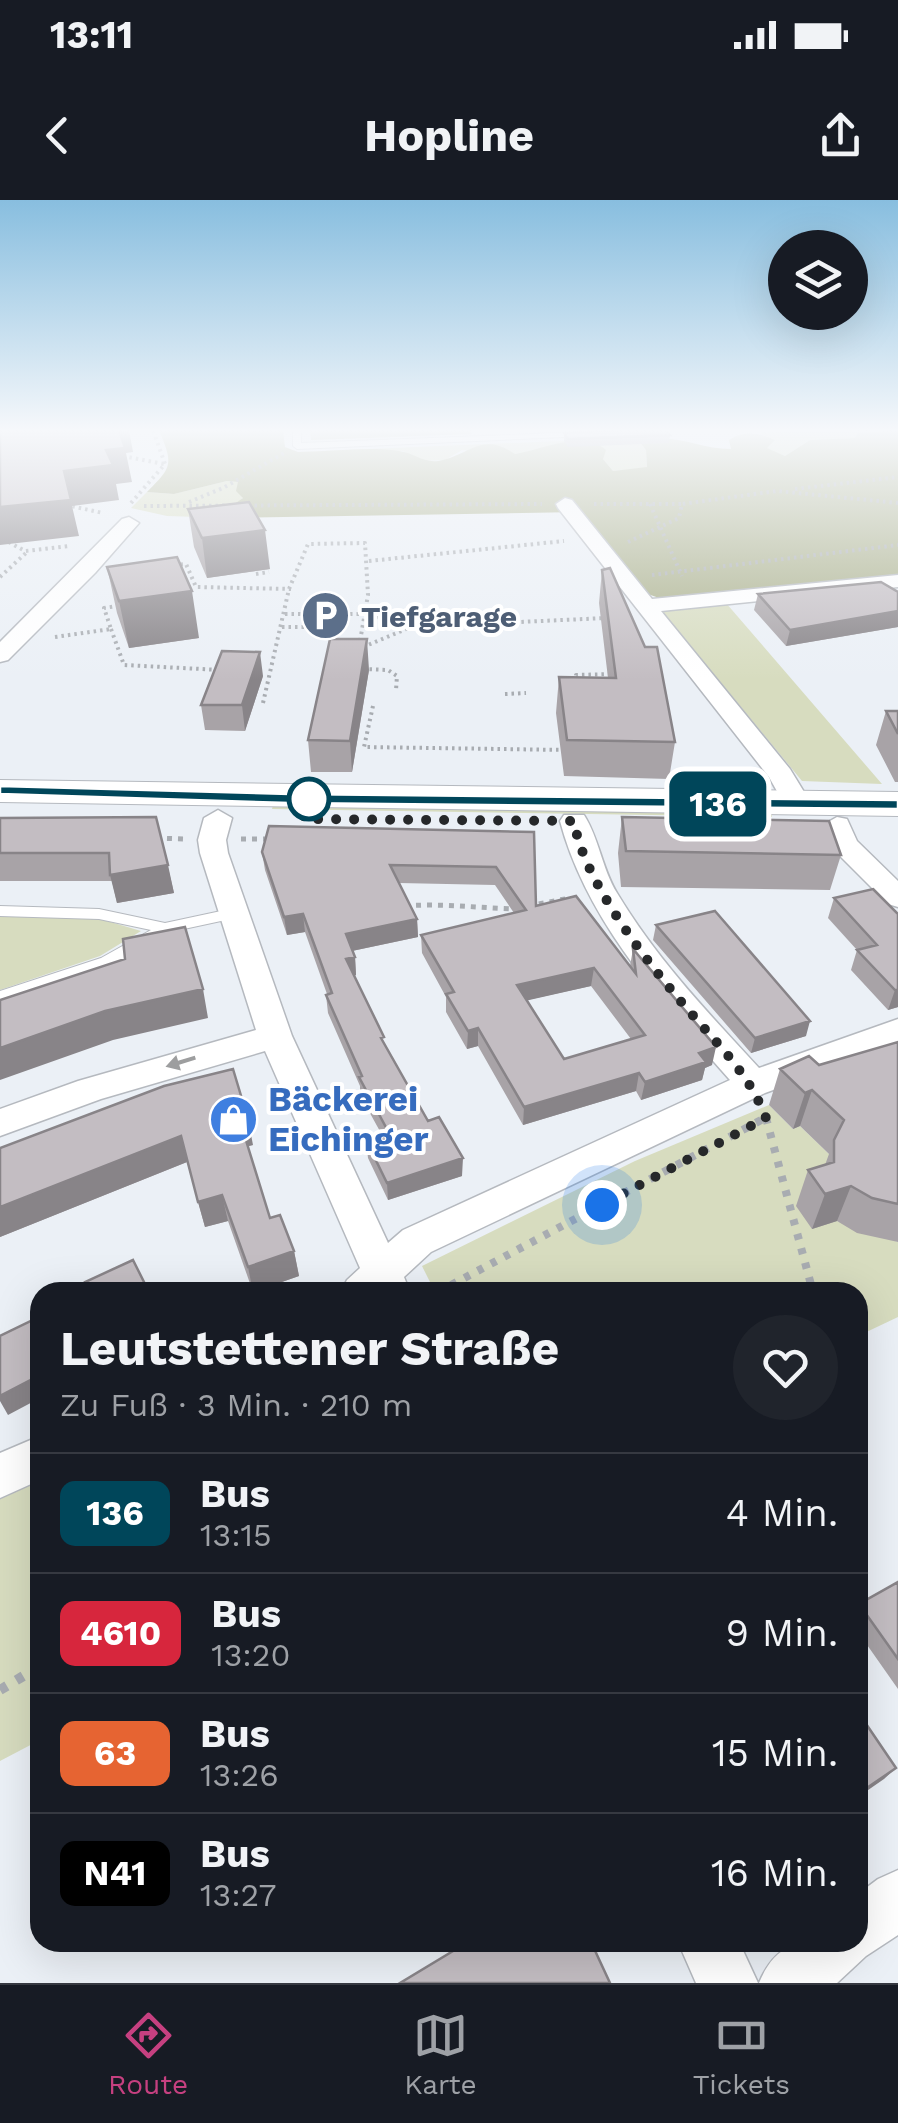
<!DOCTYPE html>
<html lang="de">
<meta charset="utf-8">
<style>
body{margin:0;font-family:"Work Sans",sans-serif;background:#20242c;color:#f1f3f6;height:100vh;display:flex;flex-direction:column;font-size:38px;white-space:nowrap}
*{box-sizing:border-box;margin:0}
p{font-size:32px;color:#9ea1a6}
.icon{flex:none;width:55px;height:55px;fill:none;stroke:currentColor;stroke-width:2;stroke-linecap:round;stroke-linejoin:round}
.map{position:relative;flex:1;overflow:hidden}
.sheet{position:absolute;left:30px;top:1082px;width:838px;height:670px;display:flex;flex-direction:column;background:#171b24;border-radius:30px;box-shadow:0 10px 40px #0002}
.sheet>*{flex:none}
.badge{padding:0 20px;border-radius:15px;font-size:35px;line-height:65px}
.buttons{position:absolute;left:768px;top:30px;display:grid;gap:20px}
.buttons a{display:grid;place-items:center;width:100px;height:100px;border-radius:50%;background:#171b24;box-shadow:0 10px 40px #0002;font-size:50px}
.you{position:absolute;width:50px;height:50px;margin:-25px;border:8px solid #fff;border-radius:50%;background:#1a73e8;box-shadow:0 0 0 15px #1a73e833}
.map>.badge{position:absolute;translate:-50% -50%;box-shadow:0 0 0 5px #fff}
.round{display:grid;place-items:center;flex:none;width:105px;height:105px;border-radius:52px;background:#20242c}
.headline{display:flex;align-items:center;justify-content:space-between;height:170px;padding:0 30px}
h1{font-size:48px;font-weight:700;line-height:75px}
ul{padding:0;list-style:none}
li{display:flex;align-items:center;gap:30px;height:120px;padding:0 30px;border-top:2px solid #363941}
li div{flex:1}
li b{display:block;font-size:38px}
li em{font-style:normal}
li .badge{min-width:110px;font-weight:700;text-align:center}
.status{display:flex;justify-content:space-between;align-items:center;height:70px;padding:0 50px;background:#171b24;direction:ltr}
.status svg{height:28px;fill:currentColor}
header{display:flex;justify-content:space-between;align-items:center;height:130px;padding:0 30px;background:#171b24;font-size:45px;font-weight:700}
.tab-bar{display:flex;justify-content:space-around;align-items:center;height:140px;border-top:2px solid #363941;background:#171b24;font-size:28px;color:#9ea1a6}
.tab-bar a{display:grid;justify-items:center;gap:5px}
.tab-bar .on{color:#c64080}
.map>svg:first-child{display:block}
.green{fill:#d7dcbf}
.forest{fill:#a9af89}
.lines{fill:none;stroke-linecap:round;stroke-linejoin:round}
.lane-casing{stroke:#b5b9bf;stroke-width:2}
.street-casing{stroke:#b5b9bf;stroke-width:3}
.secondary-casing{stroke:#b5b9bf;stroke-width:2}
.path-far3{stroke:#a8acb1;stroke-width:4;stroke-dasharray:2.5 4;stroke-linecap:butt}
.path-far2{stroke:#a8acb1;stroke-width:5;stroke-dasharray:5 6;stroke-linecap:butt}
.path-far1{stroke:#a8acb1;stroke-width:8;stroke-dasharray:6 9;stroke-linecap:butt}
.path{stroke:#a8acb1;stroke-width:10;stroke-dasharray:8 11;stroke-linecap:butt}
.lane{fill:#fff;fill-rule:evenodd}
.street{fill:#fff;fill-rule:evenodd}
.secondary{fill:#fff;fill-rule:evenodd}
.wall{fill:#a8a3a7;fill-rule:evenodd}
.shaded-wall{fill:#888488}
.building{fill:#c3bdc2;stroke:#888488;stroke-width:2.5;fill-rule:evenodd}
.oneway{fill:#9d9e9f}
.line{fill:#00465a;stroke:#fff;stroke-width:2.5}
.walk{stroke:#26282a;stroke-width:10;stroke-dasharray:0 18}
.stop-dot{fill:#fff;stroke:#00465a;stroke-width:5}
.labels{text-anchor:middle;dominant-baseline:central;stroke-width:8;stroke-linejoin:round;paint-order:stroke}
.far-service-label{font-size:30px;font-weight:bold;fill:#4e5e75;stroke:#fff;text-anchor:start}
.shop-label{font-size:35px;font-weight:bold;fill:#366cbe;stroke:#fff;text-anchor:start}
</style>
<div class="status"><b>13:11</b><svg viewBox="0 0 49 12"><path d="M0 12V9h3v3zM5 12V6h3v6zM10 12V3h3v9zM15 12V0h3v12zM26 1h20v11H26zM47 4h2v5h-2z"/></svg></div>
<header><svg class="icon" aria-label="back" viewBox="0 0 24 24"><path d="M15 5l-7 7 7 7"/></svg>Hopline<svg class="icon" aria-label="share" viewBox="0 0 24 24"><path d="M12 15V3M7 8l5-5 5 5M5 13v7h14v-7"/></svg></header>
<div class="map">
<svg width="898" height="1783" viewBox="0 0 898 1783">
<rect width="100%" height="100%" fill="#ebf0f6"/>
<path class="green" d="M870 230 859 233 855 238 810 240 785 256 766 248 774 240 759 233Z
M654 237 646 250 647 268 613 271 603 259 555 244 544 250 515 254 462 250 445 260 419 261 403 251 298 252Z
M227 281 239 282 243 297 229 318 167 316 131 308 147 292 174 294Z
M726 403 882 584 802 581 661 410Z
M273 605 772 613V617L272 609Z
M0 715 97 718 141 731 100 756 0 790Z
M769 905 793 929 800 926 830 955 837 1021 898 1042V1117L858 1136V1092H435L422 1066 635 961Z
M40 1279V1540L0 1561V1299Z"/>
<path class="forest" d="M159 230H283L285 247 298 252C331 252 367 246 399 251 416 253 424 265 443 260 471 253 483 232 515 254 543 250 582 229 606 250L603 259 613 271 647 267 646 250 640 242C673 231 698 249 731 249L729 240C745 230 759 233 775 240L767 248 785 256 810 240 855 238 858 233 898 230V375L665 400 639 391 579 312 229 318 230 307 243 298 236 291 238 282 227 281 174 294 147 292C173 266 173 264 159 230Z
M310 230H470L472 234 311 240Z"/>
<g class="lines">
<defs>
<path id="lane" d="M293 230H301V243L586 232 590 234 586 236 297 249 293 246Z
M0 706 99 709 165 723 235 708 243 713 235 718 170 732 113 766 0 802V791L101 758 151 730 99 719 0 716Z"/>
<path id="street" d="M565 298 572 300 652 399 898 375V387L661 411 790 569 812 605 808 611H788L769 577 558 308 556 304Z
M129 317 139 323 95 373 8 460 0 462V442L122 319Z
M218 610 232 618 226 640 228 653 292 836 388 1043 403 1030 730 880C662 803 587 722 560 621L564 615H584C599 638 602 669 617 693 656 758 708 813 759 868L898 819V844L765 893 431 1052 404 1077 410 1092H341L347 1080 360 1068 265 851 101 899 0 936V909L78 881 256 830 200 653 198 640 204 618Z
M837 617 847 619 857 641 898 681V707L888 704 834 650 823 625Z
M40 1236V1280L0 1298V1253Z
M898 1670V1735L866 1756 837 1783H759C780 1733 811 1742 858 1742V1694L878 1679Z
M678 1742H739L758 1783H696Z"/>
<path id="secondary" d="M0 580 898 592V616L0 602Z"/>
</defs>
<use href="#lane" class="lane-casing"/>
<use href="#street" class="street-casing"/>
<use href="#secondary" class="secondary-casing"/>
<path class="path-far3" d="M123 256 164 264
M795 289 898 277
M189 302 223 288 284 253
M131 303 165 264 153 230
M594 304H682
M650 304 682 376
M66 305 103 313
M144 306 542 304
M3 339 25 351 70 346
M628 342 679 318 682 304 777 291 898 303
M369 361 564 341
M174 365 186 364 196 387 291 389
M256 374 269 372
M652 375 898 345
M0 377 27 352
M285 414H367L411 427
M282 427H305
M111 429 124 465 221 470
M55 437 111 429 104 408 124 405
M363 447 411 427 606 418
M363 469 388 470 397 476 396 490
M575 482 576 475 611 474
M505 494 526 493
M263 503 289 389 308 344 365 343 368 395 359 447
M373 506 364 547 568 550"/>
<path class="path-far2" d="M156 638 184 639
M241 639H274
M405 706C442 703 478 708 516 709
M528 706 570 698
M760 921 766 918"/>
<path class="path-far1" d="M766 918 813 1092
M438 1092 765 918"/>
<path class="path" d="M0 1490 40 1466"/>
<use href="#lane" class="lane"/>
<use href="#street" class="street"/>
<use href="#secondary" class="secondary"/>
</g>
<path class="wall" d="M564 233 670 235 669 243 568 247 564 241Z
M188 309 270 369 207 378 194 347Z
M107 367 199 438 129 448 117 413Z
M602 370 675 542 669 579 564 576 556 513 559 477 608 478 599 403Z
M898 392V427L786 446 754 410 758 394Z
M369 470 352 572H311L308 540Z
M263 476 245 531 205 530 201 505Z
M886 511H898V582H895L876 545Z
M156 617 174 693 117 703 112 681H0V618Z
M622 617 841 655 830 690 621 687 618 653Z
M534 632 536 706 630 766 633 749 712 865 705 868 702 880 641 900 636 891 523 925 478 846 467 849 446 812V797L422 753 421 735 514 713 495 685 399 683 417 719 418 737 352 751 355 757 356 775 354 776 384 844 428 921 462 976 388 1000 368 958 366 940 382 935 360 895V886L328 813 326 795 327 794 305 732 287 735 265 670 262 652ZM591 786 631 839 564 859 527 800Z
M834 698 898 714V807L888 810 851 770 857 750 828 718Z
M656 725 806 836 751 853 653 740Z
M898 842V1042L857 1033 837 1021 812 1029 796 1006 808 970 825 965 829 954 800 926 793 929 769 905 780 869 819 865Z
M253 945 248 946 270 1018 294 1051 299 1076 253 1092 228 1021 205 1027 187 962 0 1037V948Z
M898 1382V1489L858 1432V1407L859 1404Z"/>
<path class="shaded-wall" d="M118 230H129L133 252 126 253 132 282 116 284 119 300 72 306 79 336 0 345V307L64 271 106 250Z
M265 330 270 369 207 378 202 338Z
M192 391 199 438 129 448 119 401Z
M898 411V427L786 446 790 430Z
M367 439 369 470 352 572 350 541Z
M260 452 263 476 245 531 242 505Z
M168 665 174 693 117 703 110 675Z
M303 714 305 732 287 735 284 717Z
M417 719 418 737 347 752 346 734Z
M355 757 356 775 348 777 346 759Z
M594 768 591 786 516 803 517 785Z
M203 789 208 818 113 840 0 880V848L105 811Z
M895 790H898V807L888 810Z
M810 821 806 836 751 853 755 838Z
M478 828V846L467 849 468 831Z
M716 847 712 865 705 868 702 880 641 900 645 882 699 853Z
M639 873 636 891 523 925 524 907Z
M812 890 800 926 793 929 805 893Z
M248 919 253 945 245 947 240 921Z
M181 936 187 962 0 1037V1007Z
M463 958 462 976 388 1000 387 983Z
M851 986 837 1021 812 1029 825 994Z
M222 995 228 1021 205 1027 198 1002Z
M294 1051 299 1076 253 1092 248 1067Z
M40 1175V1198L8 1215 0 1201V1196Z
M896 1568 884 1579 858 1597V1594Z"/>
<path class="building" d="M0 230H119L125 248 106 250 113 265 64 271 71 300 0 307Z
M626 230H666L670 235 568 239 564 233Z
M249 302 265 330 202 338 188 309Z
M177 357 192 391 119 401 107 367Z
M610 368 645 447H657L675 542 567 540 559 477 616 478 602 370Z
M881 382 898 392V411L790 430 758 394Z
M330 439H367L350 541 308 540Z
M222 451 260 452 242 505H201Z
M886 511H898V534Z
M156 617 168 665 110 675 109 653H0V618Z
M622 617 829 621 841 655 626 651Z
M269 626 534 632 536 706 576 696 636 774 633 749 716 847 699 853 706 862 645 882 639 873 524 907 478 828 468 831 446 794 454 792 421 735 526 710 496 667 390 665 417 719 346 734 355 757 346 759 384 837 381 838 428 921 439 917 463 958 387 983 366 940 389 933 359 877 362 876 326 795 332 793 303 714 284 717 262 652ZM594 768 645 835 564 859 517 785Z
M873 689 898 714V790H895L857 750 877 745 834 698Z
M715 711 810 821 755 838 656 725Z
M185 727 203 789 105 811 0 848V800L125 759 123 739Z
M898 842V1004L872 998 851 986 825 994 808 970 834 962V940L844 920 812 890 805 893 780 869 809 856 819 865Z
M233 869 248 919 240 921 270 1018 280 1015 294 1051 248 1067 222 995 198 1002 181 936 0 1007V948L164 886Z
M133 1060 149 1092H90L85 1082Z
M35 1119 40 1130V1175L0 1196V1136Z
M898 1382V1459L859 1404Z
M858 1512 896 1568 858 1594Z
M468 1742H591L610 1783H400Z"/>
<defs><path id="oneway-solid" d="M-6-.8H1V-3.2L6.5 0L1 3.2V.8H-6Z" transform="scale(2.5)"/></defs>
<use class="oneway" href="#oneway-solid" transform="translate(181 862) rotate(163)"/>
<linearGradient id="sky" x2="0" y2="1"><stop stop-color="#88bedf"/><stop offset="0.48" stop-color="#f6f8fb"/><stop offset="1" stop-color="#f6f8fb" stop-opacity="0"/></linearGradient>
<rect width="898" height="480" fill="url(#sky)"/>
<path class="line" d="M0 586 290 594 898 600V609L290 603 0 594Z"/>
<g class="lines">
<path class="walk" d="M309 599 303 619 574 621C583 681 649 765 690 812 720 847 749 874 766 918L602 1005"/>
</g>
<defs>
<symbol id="parking-disc" viewBox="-11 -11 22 22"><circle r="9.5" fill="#5c6f8a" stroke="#fff"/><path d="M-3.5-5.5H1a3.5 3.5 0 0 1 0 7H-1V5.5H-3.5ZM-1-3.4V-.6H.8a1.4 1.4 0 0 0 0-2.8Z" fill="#fff"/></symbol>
<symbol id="shop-disc" viewBox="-11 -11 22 22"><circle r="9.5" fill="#3f7fe0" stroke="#fff"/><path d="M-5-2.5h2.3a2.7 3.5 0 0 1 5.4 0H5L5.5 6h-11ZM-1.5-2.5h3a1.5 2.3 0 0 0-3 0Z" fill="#fff"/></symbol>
</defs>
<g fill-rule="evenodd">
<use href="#parking-disc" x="298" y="388" width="55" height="55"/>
<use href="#shop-disc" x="206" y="892" width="55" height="55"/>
</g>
<circle class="stop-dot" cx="309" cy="599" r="20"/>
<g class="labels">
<g class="far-service-label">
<text x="361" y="416">Tiefgarage</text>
</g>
<g class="shop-label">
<text x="268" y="899">Bäckerei<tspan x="268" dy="40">Eichinger</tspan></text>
</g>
</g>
</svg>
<div class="buttons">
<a><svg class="icon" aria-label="layers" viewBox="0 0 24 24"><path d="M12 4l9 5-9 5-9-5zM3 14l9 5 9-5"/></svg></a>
</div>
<div class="you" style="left:602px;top:1005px"></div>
<b class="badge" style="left:718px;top:604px;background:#00465a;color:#fff">136</b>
<section class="sheet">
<div class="headline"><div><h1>Leutstettener Straße</h1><p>Zu Fuß · 3 Min. · 210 m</p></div><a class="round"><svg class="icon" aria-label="heart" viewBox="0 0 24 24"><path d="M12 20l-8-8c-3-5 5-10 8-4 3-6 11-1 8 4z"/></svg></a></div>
<ul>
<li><span class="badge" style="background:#00465a;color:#fff">136</span><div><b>Bus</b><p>13:15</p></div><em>4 Min.</em></li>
<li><span class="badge" style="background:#d7263d;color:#fff">4610</span><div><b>Bus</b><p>13:20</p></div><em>9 Min.</em></li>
<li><span class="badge" style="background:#e66432;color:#fff">63</span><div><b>Bus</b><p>13:26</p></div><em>15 Min.</em></li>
<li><span class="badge" style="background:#000;color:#fff">N41</span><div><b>Bus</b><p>13:27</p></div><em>16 Min.</em></li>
</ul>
</section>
</div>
<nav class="tab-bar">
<a class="on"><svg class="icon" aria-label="directions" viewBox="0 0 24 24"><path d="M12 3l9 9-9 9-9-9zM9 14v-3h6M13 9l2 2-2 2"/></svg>Route</a>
<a><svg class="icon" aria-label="map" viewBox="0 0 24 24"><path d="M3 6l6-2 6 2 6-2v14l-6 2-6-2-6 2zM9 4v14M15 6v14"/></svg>Karte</a>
<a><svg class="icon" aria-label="tickets" viewBox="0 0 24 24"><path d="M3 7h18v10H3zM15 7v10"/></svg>Tickets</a>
</nav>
